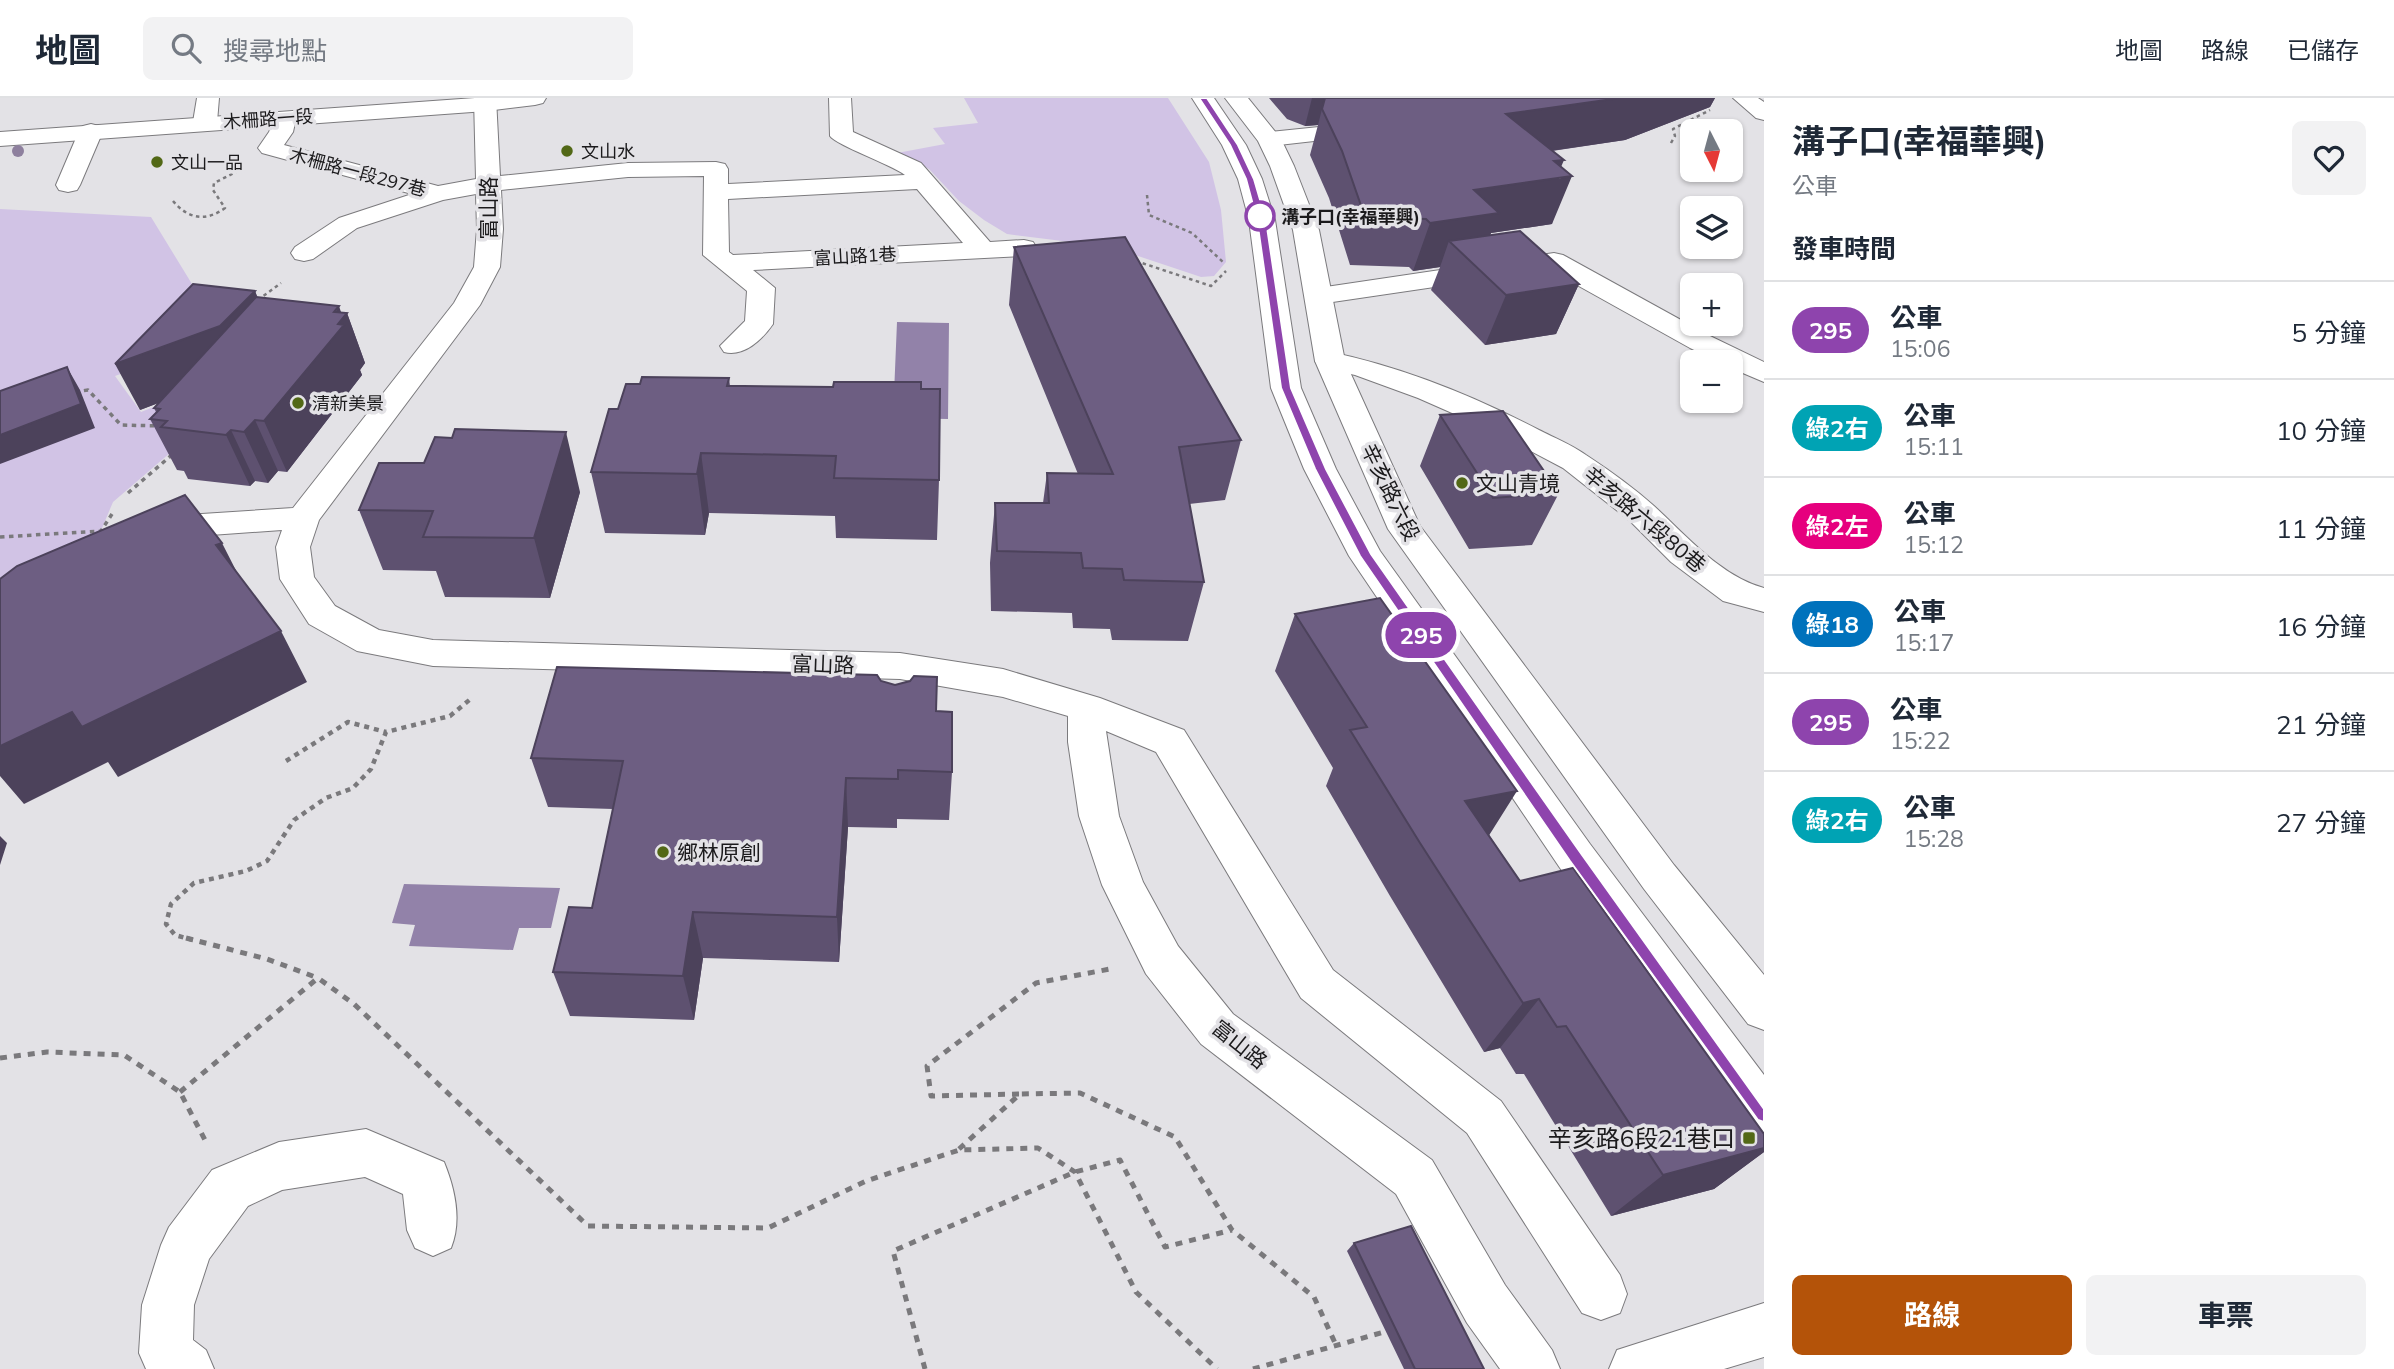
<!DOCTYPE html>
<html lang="zh-TW">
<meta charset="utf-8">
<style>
body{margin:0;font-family:Mulish,"Noto Sans TC",sans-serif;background:#f2f2f3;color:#1f2937;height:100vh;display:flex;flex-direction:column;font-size:26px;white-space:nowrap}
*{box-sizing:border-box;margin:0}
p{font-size:23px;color:#747a83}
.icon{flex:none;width:38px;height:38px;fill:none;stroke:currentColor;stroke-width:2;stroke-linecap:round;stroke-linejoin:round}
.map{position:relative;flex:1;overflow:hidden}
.side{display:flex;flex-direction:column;background:#fff;width:630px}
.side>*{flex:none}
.badge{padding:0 14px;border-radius:23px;font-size:24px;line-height:46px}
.needle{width:46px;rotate:174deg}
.buttons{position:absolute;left:1680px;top:21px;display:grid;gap:14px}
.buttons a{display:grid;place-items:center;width:63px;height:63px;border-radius:10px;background:#fff;box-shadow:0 2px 5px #0004;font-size:35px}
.map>.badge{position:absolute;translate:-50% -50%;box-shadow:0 0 0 4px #fff}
h2{padding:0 28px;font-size:26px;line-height:63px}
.round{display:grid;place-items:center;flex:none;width:74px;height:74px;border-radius:10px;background:#f2f2f3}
.head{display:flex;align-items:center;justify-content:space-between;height:119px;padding:0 28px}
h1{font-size:33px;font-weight:700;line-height:52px}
.button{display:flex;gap:14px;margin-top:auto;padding:14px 28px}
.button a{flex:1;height:80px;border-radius:10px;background:#b45309;color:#fff;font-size:28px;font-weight:700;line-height:80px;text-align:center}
.button a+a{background:#f2f2f3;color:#1f2937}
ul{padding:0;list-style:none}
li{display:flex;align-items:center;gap:21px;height:98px;padding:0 28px;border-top:2px solid #e0e1e3}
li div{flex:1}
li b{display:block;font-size:26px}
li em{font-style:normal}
li .badge{min-width:77px;font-weight:700;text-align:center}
header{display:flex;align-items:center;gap:42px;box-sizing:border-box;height:98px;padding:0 35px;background:#fff;border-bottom:2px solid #e0e1e3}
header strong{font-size:33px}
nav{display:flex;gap:38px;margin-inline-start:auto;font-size:24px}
.search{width:490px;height:63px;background:#f2f2f3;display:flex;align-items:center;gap:18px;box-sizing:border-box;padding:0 24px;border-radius:10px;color:#747a83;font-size:26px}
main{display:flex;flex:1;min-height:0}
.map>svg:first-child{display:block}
.green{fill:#d1c3e5}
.water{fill:#9282a9}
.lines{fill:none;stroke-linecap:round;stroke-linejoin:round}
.minor-casing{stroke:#7b7a7d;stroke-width:2}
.major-casing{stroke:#7b7a7d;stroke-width:2}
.path-far3{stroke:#7a797c;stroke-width:2.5;stroke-dasharray:3.5 3.5;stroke-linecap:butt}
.path-far2{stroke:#7a797c;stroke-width:3.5;stroke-dasharray:4.5 4.5;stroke-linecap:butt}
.path-far1{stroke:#7a797c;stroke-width:4.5;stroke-dasharray:5 5;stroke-linecap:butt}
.path{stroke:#7a797c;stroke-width:5;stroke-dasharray:7 7;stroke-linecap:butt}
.minor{fill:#fff;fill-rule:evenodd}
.major{fill:#fff;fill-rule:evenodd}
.tree{fill:#8e809e}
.wall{fill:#5e5170}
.shaded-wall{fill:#4c425b}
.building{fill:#6d5e82;stroke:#4c425b;stroke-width:2}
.line{fill:#8e44ad;stroke:#fff;stroke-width:2}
.poi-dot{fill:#526816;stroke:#e3e2e6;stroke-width:2.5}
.stop-dot{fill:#fff;stroke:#8e44ad;stroke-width:3.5}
.labels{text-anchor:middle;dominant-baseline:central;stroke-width:7;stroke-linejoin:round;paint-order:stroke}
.far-street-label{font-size:18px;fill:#1b1a1c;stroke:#e3e2e6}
.far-poi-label{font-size:18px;fill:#1b1a1c;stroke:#e3e2e6;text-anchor:start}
.far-stop-label{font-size:18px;font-weight:bold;fill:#1b1a1c;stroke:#e3e2e6;text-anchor:start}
.street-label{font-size:21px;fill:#1b1a1c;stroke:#e3e2e6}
.poi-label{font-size:21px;fill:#1b1a1c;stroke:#e3e2e6;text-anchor:start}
.near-poi-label{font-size:24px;fill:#1b1a1c;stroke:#e3e2e6;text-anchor:end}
</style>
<header>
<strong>地圖</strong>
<div class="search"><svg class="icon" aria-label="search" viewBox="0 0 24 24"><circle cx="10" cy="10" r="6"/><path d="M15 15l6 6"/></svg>搜尋地點</div>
<nav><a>地圖</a><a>路線</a><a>已儲存</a></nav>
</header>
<main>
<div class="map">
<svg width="1764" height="1271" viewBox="0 0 1764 1271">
<rect width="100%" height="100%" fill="#e3e2e6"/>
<path class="green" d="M964 0H1168L1209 64 1221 112 1226 164 1214 178 1201 179 1111 149 1007 136 984 122 959 103 929 71 897 55 945 46 933 30 978 25Z
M0 111 151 119 214 222 189 251 115 278 141 314 166 304 185 342 113 404 94 449 0 509Z"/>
<path class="water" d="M897 224 949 225 948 321 893 320Z
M404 786 560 790 551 830H519L513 852 409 848 415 827 392 825Z"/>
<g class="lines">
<defs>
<path id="minor" d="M197 0H219L217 24 213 29H197L193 24Z
M474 0H496L500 78 628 65 716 64 725 66 728 71V86L905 77C890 66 836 47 830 38L829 0H851L853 34 921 65 990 144 1024 142 1033 144 1037 150 1033 156 1024 158 753 172 775 190 773 226C762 242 744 259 724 254L720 248 745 223 747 193 703 157 704 78 628 79 501 92 503 131 500 169 480 207 319 422 310 449 314 479 335 508 379 532 433 542 900 555 1003 571 1100 600 1184 632 1333 872 1501 1003 1620 1177 1627 1196 1620 1215 1601 1222 1582 1215 1467 1035 1301 900 1156 654 1106 633 1119 718 1143 784 1178 848 1233 916 1432 1062 1505 1187 1552 1252 1560 1271H1500L1467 1225 1396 1096 1201 946 1146 876 1102 787 1079 718 1068 644V618L1003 599 900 581 433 568 357 553 309 526 280 481 276 449 282 432 155 441 143 438 138 430 143 422 155 419 293 410 454 205 474 169 477 131 476 96 443 102 357 130 313 161 304 163 295 161 291 155 295 149 339 120 412 96 262 55 258 50 269 34 277 15H293L296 20 293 34 284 47 438 88 476 81ZM917 91 963 145 733 157 729 154 728 101Z
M1733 0H1758L1764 4V22L1756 20Z
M1368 24 1376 26 1380 31 1376 36 1269 48 1261 46 1257 41 1261 36 1269 34Z
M91 26 99 28 103 33 80 87 77 92 68 94 59 92 56 87 79 33 83 28Z
M1554 155 1563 157 1710 238 1764 264V284L1731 270V264H1719L1690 250 1550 172 1319 206 1309 204 1305 198 1309 192 1319 190Z
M1330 254C1402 269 1474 298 1539 332 1555 340 1572 347 1586 357 1609 372 1634 390 1654 408 1687 438 1720 478 1764 490V514L1723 503 1671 464 1629 422 1563 370 1493 333 1418 300 1355 277 1320 269 1315 263 1320 257Z
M366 1031 444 1064C455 1091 462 1123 451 1150L433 1158 415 1150 407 1132 403 1096 365 1079 282 1092 248 1108 209 1161 194 1207 193 1242 206 1252 214 1271H146L139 1255 142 1207 161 1147 169 1129 212 1072 279 1044Z
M1764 1205V1259L1724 1271H1609L1617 1252Z"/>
<path id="major" d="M475 0H546L543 5 535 7 486 13 0 48V34Z
M1192 0H1214L1246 47 1262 81 1275 122 1301 290 1336 371 1380 453 1590 746 1764 977V1039L1747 1032 1560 770 1349 458 1304 371 1271 290 1249 122 1238 81 1222 47Z
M1225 0H1248L1281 41 1294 68 1319 132 1345 263 1420 428 1674 767 1764 877V932L1748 926 1644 791 1388 431 1315 263 1293 132 1270 68 1258 43Z"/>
</defs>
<use href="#minor" class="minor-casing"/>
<use href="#major" class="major-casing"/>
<path class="path-far3" d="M1686 24 1695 27 1684 34 1692 57
M1671 45 1675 38 1673 31 1710 12
M1700 77 1714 79 1706 72
M1147 97 1149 117 1192 135 1223 164
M173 103C188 121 206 124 225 110L213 92 214 85 238 73
M1136 163 1211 188 1226 173
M258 202 281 185"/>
<path class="path-far2" d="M75 294 88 292 121 327 160 328
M128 395 174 355
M0 439 101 433 112 416"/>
<path class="path-far1" d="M286 663 348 624 386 634
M193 842 175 837 166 826 171 806 194 785 246 773 267 763 294 722 326 700 353 690 371 671 386 634 450 618 473 599"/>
<path class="path" d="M186 840 267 861 318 880
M0 960 47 954 124 957 180 994 206 1044
M180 994 318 880 354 906 588 1128 768 1130 866 1083 959 1052 1038 1050 1075 1074 1136 1194 1217 1271
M1019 996 931 998 927 968 1036 885 1110 871
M959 1051 1020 996 1080 995 1175 1039 1232 1132 1314 1199 1336 1247
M925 1271 893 1153 1075 1074 1120 1062 1165 1149 1232 1132
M1253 1271 1391 1232"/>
<use href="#minor" class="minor"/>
<use href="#major" class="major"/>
</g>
<circle class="tree" cx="18" cy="53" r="6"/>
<path class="wall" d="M1269 0H1715L1710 9 1625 42 1552 53 1561 69 1552 126 1491 135 1490 137 1579 186 1556 236 1485 247 1431 192 1440 169 1413 173 1409 169 1350 167 1329 100 1310 57 1318 27 1305 28 1287 21Z
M1014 149 1241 342 1225 402 1189 406 1204 484 1188 543 1112 542 1110 531 1073 530 1072 515 991 513 990 465 995 405H1043L1047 375 1078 376 1009 207Z
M255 193 257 199 347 215 365 265 360 272 362 277 287 374 278 373 268 385 255 383 250 388 188 381 184 373 177 372 150 321 156 314 154 310 158 305 140 312Z
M729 280 730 288 921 291 939 382 937 442 836 440 835 418 709 415 705 437 605 435 591 374 618 311 640 286Z
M1440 317 1559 395 1532 447 1469 451 1420 368Z
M580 394 550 500 445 499 436 473 383 472 359 412Z
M1295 516 1489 737 1520 783 1764 1036V1054L1714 1091 1611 1118 1524 976H1516L1500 950 1484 954 1390 798 1326 688 1333 670 1275 573Z
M881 583 936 613 952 674 949 722 897 721V730L848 729 839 864 703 860 694 922 570 918 553 874 592 810 613 711 548 709 531 660Z
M1354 1145 1484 1271H1404L1347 1153Z"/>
<path class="shaded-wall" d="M1312 0H1455L1322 11 1318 27 1305 28Z
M1620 0H1715L1710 9 1625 42 1488 62 1506 16Z
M1564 62 1556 81 1572 78 1552 126 1491 135 1480 163 1449 143 1440 169 1413 173 1430 125 1474 92 1554 63Z
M1579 186 1556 236 1485 247 1506 197Z
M255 193 274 239 241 274 140 312 115 266Z
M339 208 343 220 347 215 365 265 360 272 362 277 287 374 264 323Z
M67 269 80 292 95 330 0 366V337Z
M255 322 278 373 268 385 244 334Z
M231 332 255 383 250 388 226 337Z
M566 334 580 394 550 500 534 440Z
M701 355 709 415 705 437 697 376Z
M222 445 248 496 216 447Z
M281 533 307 584 118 679 108 664 24 706 0 678V648L72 614Z
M846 680 848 729 839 864 837 819Z
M1517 693 1483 747 1465 703Z
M0 738 7 745 0 767Z
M693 814 703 860 694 922 683 878Z
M1539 901 1500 950 1484 954 1523 905Z
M1764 1050V1054L1714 1091 1611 1118 1663 1077Z"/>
<path class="building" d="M1325 0H1620L1506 16 1564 62 1554 63 1572 78 1474 92 1499 115 1430 125 1426 121 1365 119 1342 53 1322 11Z
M1520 133 1579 186 1506 197 1449 143Z
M1125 139 1241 342 1179 349 1204 484 1124 482 1122 471 1083 470 1081 455 997 453 995 405H1049L1047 375 1113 376 1014 149Z
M193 186 255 193 220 228 115 266Z
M256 199 339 208 334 214 347 215 338 226 344 227 264 323 255 322 244 334 231 332 226 337 161 329 167 323 150 321 160 311 154 310Z
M67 269 81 306 0 337V293Z
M642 279 729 280 727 288H743L833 289 834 284H921V291H940L939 382 834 380 836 358 701 355 697 376 591 374 609 311H618L626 286H640Z
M1503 313 1559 395 1493 400 1440 317Z
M455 331 566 334 534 440 423 439 433 413 359 412 379 365H424L435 339 452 340Z
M185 397 222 445 216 447 281 533 82 629 72 614 0 648V481L17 468Z
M1380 500 1517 693 1465 703 1520 783 1573 770 1764 1036V1050L1663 1077 1566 928 1557 929 1539 901 1523 905 1420 745 1350 632 1367 629 1295 516Z
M557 569 877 577 881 583 895 587 910 583 914 578 937 579 936 613 952 614V674L898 672V681L846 680 837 819 693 814 683 878 553 874 569 809 592 810 623 663 531 660Z
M1411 1128 1484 1271H1415L1354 1145Z"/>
<path class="line" d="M1199 0H1207L1238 47 1254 81 1266 122 1291 290 1326 371 1371 456 1580 754 1764 1011V1024L1758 1022 1570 763 1360 458 1315 371 1281 290 1257 122 1246 81 1230 47Z"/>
<g class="poi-dot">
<circle cx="567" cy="53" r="7"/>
<circle cx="157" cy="64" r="7"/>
<circle cx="298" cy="305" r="7"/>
<circle cx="1462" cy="385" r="7"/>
<circle cx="663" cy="754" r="7"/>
<rect x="1742" y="1033" width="14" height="14" rx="3.5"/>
</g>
<circle class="stop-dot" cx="1260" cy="118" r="14"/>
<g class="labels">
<g class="far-street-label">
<text transform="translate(268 21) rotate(-4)">木柵路一段</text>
<text transform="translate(358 74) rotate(15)">木柵路一段297巷</text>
<text transform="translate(855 158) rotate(-3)">富山路1巷</text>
</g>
<g class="far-poi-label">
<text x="581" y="53">文山水</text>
<text x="171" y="64">文山一品</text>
<text x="312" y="305">清新美景</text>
</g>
<g class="far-stop-label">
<text x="1281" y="118">溝子口(幸福華興)</text>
</g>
<g class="street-label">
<text transform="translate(488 110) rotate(-90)">富山路</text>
<text transform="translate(1391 394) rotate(64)">辛亥路六段</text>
<text transform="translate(1645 421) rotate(40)">辛亥路六段80巷</text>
<text transform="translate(823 566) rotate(2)">富山路</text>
<text transform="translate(1240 946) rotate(39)">富山路</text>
</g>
<g class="poi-label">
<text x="1476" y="385">文山青境</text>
<text x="677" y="754">鄉林原創</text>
</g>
<g class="near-poi-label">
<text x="1735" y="1040">辛亥路6段21巷口</text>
</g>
</g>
</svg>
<div class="buttons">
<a><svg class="needle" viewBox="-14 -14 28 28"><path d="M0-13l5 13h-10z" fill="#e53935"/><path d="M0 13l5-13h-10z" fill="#747a83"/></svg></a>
<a><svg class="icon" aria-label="layers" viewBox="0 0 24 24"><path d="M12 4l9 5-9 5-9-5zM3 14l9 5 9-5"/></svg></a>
<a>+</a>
<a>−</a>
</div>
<b class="badge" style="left:1421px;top:537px;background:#8e44ad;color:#fff">295</b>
</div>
<section class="side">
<div class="head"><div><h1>溝子口(幸福華興)</h1><p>公車</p></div><a class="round"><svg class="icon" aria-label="heart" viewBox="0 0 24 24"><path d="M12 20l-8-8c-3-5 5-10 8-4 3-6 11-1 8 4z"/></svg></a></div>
<h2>發車時間</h2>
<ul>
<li><span class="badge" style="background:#8e44ad;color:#fff">295</span><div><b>公車</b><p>15:06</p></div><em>5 分鐘</em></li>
<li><span class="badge" style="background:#00a3b4;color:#fff">綠2右</span><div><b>公車</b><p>15:11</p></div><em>10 分鐘</em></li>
<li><span class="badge" style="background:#e6007e;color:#fff">綠2左</span><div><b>公車</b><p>15:12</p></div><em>11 分鐘</em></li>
<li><span class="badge" style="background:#0072bc;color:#fff">綠18</span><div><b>公車</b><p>15:17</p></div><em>16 分鐘</em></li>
<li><span class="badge" style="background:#8e44ad;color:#fff">295</span><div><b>公車</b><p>15:22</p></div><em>21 分鐘</em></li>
<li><span class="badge" style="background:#00a3b4;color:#fff">綠2右</span><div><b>公車</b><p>15:28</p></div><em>27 分鐘</em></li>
</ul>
<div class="button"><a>路線</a><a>車票</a></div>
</section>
</main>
